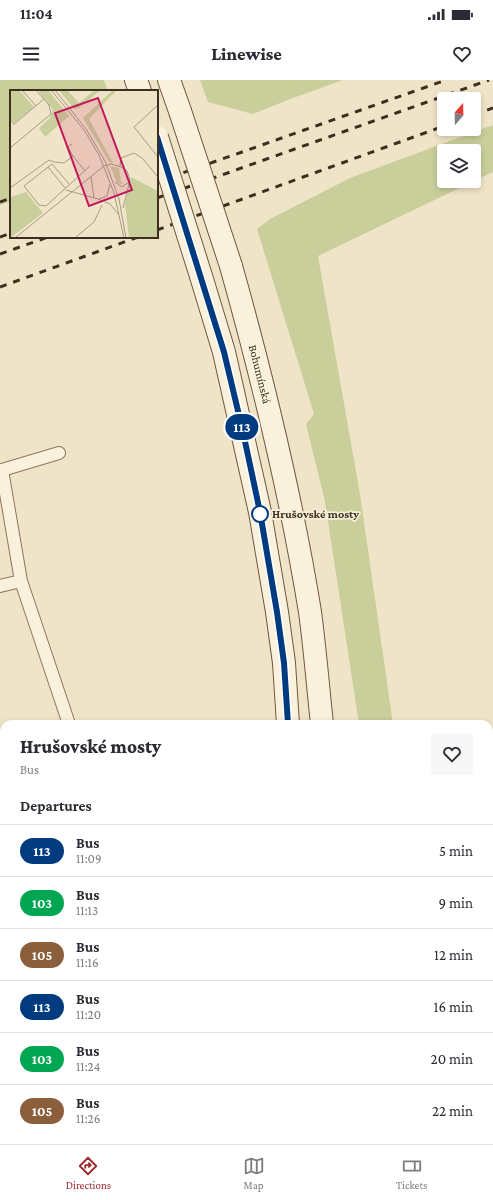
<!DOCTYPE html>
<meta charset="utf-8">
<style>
body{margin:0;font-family:"Crimson Pro",serif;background:#f7f7f7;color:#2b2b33;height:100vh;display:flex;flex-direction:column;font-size:15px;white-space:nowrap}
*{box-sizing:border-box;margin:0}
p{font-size:13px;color:#7c7c81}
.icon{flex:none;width:22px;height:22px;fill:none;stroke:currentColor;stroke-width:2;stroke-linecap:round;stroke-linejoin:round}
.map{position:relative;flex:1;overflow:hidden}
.panel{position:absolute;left:0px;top:640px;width:493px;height:424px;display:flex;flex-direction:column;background:#fff;border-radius:12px 12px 0 0;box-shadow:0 2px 6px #0003}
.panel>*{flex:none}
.badge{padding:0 8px;border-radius:13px;font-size:14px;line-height:26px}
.needle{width:26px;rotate:20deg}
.buttons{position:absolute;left:437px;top:12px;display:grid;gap:8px}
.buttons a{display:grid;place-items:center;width:44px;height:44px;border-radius:4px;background:#fff;box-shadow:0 2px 6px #0003;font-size:20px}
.map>.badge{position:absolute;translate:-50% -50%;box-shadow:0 0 0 2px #fff}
h2{padding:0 20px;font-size:15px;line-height:36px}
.round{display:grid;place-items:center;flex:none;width:42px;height:42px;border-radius:4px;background:#f7f7f7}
.summary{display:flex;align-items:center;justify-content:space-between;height:68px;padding:0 20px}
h1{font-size:19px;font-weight:800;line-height:30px}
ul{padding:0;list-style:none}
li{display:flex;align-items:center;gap:12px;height:52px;padding:0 20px;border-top:1px solid #e1e1e2}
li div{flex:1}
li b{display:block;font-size:15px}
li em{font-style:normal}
li .badge{min-width:44px;font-weight:700;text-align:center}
.status{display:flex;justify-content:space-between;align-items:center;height:28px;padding:0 20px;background:#fff;direction:ltr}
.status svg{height:11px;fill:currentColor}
header{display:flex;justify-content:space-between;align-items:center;height:52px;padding:0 20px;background:#fff;font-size:18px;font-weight:800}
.tab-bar{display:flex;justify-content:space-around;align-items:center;height:56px;border-top:1px solid #e1e1e2;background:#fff;font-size:11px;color:#7c7c81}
.tab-bar a{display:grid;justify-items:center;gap:2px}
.tab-bar .selected{color:#9e2a2b}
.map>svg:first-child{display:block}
.green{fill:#c9cf9b}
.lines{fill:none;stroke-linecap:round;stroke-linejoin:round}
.lane-casing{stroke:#8d765c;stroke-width:14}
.street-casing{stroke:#8d765c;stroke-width:24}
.secondary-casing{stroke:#6f573f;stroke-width:24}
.path{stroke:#8d765c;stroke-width:2.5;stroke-dasharray:3 2;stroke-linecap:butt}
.lane{stroke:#faf1dc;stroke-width:12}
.street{stroke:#faf1dc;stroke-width:22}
.secondary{stroke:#faf1dc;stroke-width:22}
.rail{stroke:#3d2e20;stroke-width:3;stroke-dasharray:7 7;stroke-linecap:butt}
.secondary-bridge-casing{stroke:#6f573f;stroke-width:24;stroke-linecap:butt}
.secondary-bridge{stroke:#faf1dc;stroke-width:22}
.line-casing{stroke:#fff;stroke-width:9}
.line{stroke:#003b80;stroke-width:6}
.stop-dot{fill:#fff;stroke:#003b80;stroke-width:2}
.labels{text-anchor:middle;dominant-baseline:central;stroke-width:3.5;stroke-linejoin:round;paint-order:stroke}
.street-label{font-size:12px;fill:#3d2e20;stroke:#f7eed8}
.stop-label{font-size:12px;font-weight:bold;fill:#3d2e20;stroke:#f7eed8;text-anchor:start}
.inset-road{fill:none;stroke:#a89b85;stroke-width:1}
.view{fill:#c2185b;fill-opacity:0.15;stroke:#c2185b;stroke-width:2}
.inset-edge{fill:none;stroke:#3d2e20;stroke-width:2}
</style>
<div class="status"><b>11:04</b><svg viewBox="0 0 49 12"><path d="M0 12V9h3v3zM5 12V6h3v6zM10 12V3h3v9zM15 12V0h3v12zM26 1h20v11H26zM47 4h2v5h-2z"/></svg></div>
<header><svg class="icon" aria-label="menu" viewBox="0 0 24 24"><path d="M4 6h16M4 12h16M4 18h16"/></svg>Linewise<svg class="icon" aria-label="heart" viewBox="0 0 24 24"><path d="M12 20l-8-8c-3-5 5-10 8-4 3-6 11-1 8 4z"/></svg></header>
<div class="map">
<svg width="493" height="1064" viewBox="0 0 493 1064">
<rect width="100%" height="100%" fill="#f0e4c8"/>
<path class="green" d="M0 0H104L108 11H11V121L0 125Z
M200 0H343L293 18 253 34 208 22Z
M493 45V92L474 101V71H444V101H474L318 176 360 414 393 644H359L325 422 306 344 314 334 257 149 270 139 350 98Z
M493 1009V1064H444L447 1060H489V1013Z"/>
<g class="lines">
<defs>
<path id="lane" d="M21 501 2 390 59 373
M0 506 21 501 69 644
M489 706 493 702
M0 723 4 721"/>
<path id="street" d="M0 804 4 803
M489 817 493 824
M0 956 4 959"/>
<g id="secondary">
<path d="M136 0 140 11"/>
<path d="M169 0 180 31"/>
<path id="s1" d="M231 186C263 300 291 415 310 532 315 569 318 607 322 644"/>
<path d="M201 196 224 272 260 432 277 532 284 583 288 644"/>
<path d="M489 985 493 976"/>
<path d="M154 1060 160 1064"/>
<path d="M301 1064V1060"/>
<path d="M333 1064 334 1060"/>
<path d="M421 1064 424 1060"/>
</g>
</defs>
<use href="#lane" class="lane-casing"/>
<use href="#street" class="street-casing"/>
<use href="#secondary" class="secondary-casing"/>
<path class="path" d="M267 1064V1060
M370 1064V1060"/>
<use href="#lane" class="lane"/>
<use href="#street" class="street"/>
<use href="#secondary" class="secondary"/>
<path class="rail" d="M474 35 493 28
M157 102 446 0
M157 118 489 0
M0 122 11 118
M157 150 444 46
M0 157 11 153
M0 174 48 157
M0 207 138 157"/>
<defs>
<path id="secondary-bridge" d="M180 31 231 186
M157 57 201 196"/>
</defs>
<use href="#secondary-bridge" class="secondary-bridge-casing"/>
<use href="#secondary-bridge" class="secondary-bridge"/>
</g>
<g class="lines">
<defs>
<path id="line" d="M157 57 224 272 243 352 260 432 277 532 284 583 288 644"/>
</defs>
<use href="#line" class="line-casing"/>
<use href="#line" class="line"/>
</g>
<circle class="stop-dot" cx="260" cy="434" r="8"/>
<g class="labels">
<g class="street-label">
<text stroke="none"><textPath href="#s1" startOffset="112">Bohumínská</textPath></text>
</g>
<g class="stop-label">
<text x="272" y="434">Hrušovské mosty</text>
</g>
</g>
<g transform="translate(10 10)">
<rect width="148" height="148" fill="#f0e4c8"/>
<path d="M0 0H9L24 17 3 34 0 32ZM28 0H38L59 26 35 47 29 38 39 29 43 20ZM49 0H57L69 13 85 0H91L69 18 64 19ZM103 0H107L79 29 103 73H100L73 28ZM100 76 109 78 111 92 114 95 107 93ZM121 87 148 101V148H119L115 114ZM16 102 33 123 0 148V107Z" fill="#c9cf9b"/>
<path class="inset-road" d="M12 0 26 16M41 0 74 40 89 65 104 103 114 148M45 0 76 39 95 71 109 109 116 148M148 15 124 37 148 67M3 35 34 9M62 54 58 57 63 66M0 58 41 24 39 15 26 0M44 72 54 73 63 66 75 81M110 76 111 68 124 63 132 68 148 87M38 77 55 98M81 86 84 108M105 92 112 97 119 92M59 94 42 74 14 96 29 115 36 116 80 76M0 98 39 70 44 72M56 100 88 109M88 109 100 114 108 124M89 109 97 106 100 94M113 118 120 90M5 148 94 76 101 74 111 77 117 81 120 90M65 148 84 132 92 115"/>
<path class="view" d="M88 8 122 100 79 116 45 23Z"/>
<rect width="148" height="148" class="inset-edge"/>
</g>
</svg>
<div class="buttons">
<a><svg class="needle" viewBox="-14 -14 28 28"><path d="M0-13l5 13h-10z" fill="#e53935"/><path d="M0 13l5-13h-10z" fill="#7c7c81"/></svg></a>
<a><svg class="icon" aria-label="layers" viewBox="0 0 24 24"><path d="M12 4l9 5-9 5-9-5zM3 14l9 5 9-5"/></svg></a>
</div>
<b class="badge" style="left:242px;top:347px;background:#003b80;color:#fff">113</b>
<section class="panel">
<div class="summary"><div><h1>Hrušovské mosty</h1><p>Bus</p></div><a class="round"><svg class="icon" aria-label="heart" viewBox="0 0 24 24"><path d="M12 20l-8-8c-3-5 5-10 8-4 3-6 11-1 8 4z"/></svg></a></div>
<h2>Departures</h2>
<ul>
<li><span class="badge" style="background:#003b80;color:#fff">113</span><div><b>Bus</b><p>11:09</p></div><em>5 min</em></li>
<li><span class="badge" style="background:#00a651;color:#fff">103</span><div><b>Bus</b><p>11:13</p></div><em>9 min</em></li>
<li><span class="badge" style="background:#8b5e3c;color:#fff">105</span><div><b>Bus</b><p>11:16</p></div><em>12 min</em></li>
<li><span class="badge" style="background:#003b80;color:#fff">113</span><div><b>Bus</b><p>11:20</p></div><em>16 min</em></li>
<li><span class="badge" style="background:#00a651;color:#fff">103</span><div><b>Bus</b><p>11:24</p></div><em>20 min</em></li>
<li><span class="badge" style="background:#8b5e3c;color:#fff">105</span><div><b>Bus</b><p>11:26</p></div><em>22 min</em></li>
</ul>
</section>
</div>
<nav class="tab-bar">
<a class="selected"><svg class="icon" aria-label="directions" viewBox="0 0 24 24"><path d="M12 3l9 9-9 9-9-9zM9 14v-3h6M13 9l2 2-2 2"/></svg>Directions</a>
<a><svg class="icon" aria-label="map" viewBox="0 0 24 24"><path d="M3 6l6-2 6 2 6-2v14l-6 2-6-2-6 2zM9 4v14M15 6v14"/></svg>Map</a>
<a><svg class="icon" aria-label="tickets" viewBox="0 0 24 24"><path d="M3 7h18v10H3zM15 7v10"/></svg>Tickets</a>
</nav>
